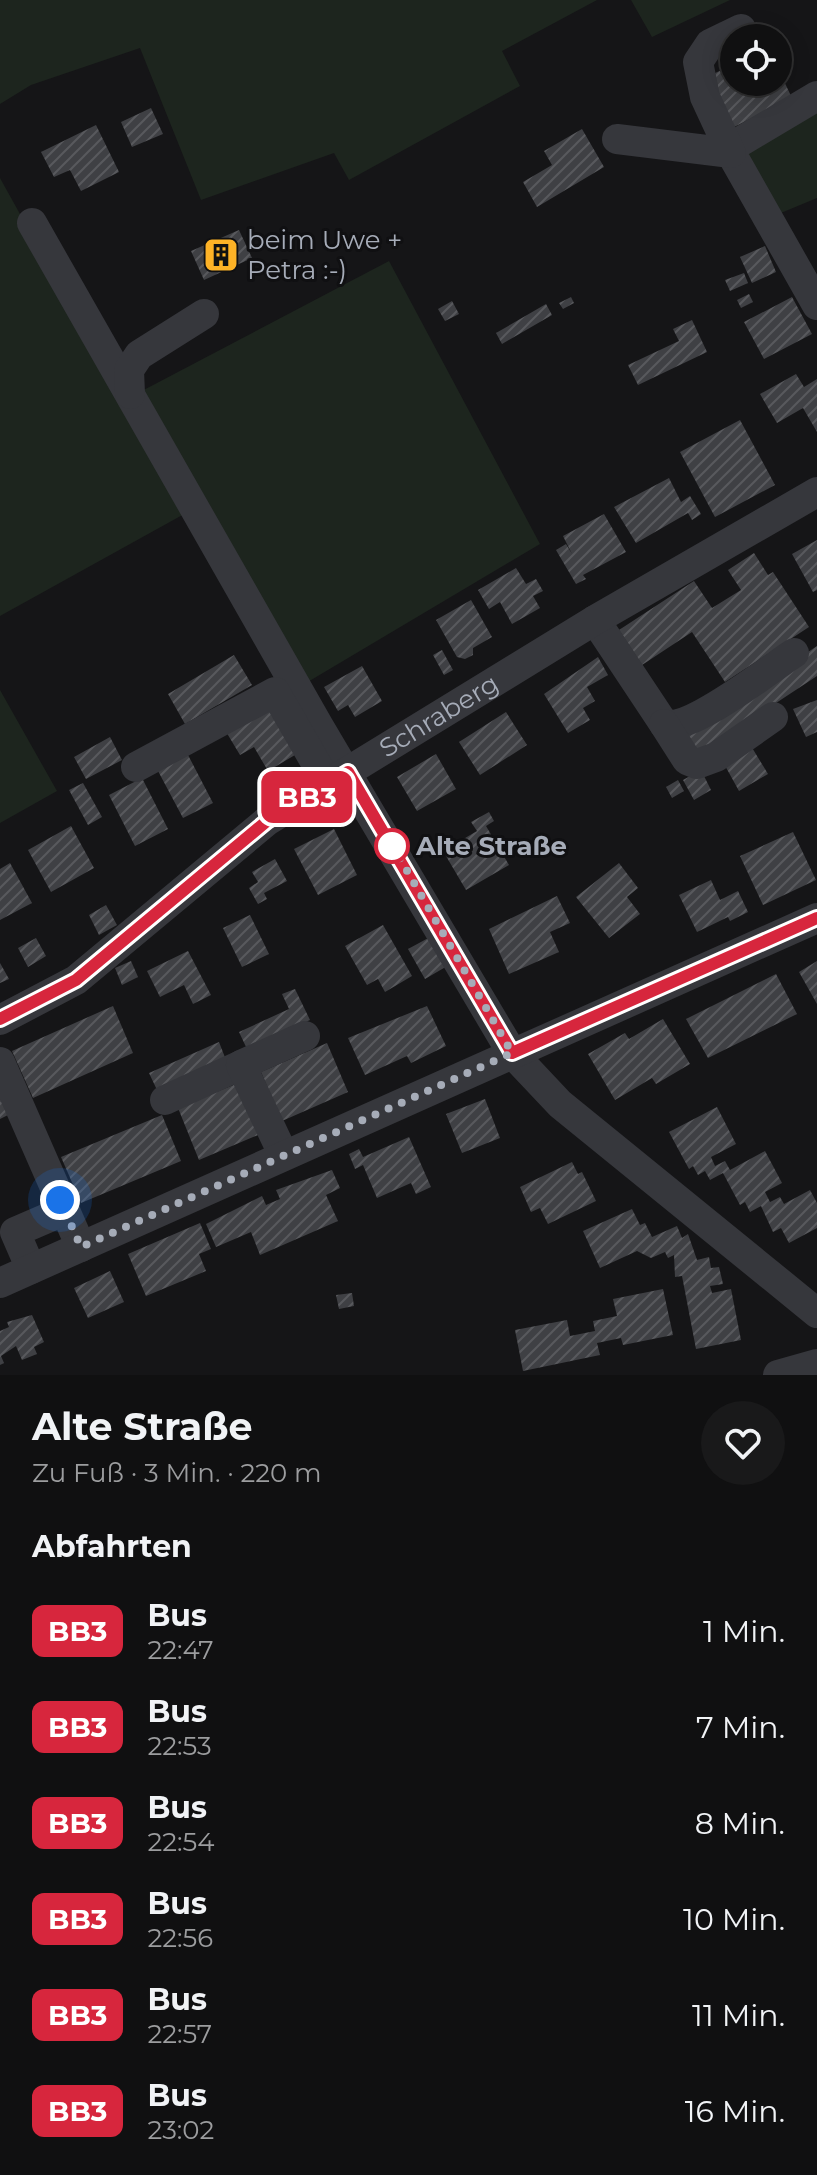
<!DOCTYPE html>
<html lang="de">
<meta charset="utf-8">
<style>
body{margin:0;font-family:Montserrat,sans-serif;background:#19191a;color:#f1f3f6;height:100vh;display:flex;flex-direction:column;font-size:30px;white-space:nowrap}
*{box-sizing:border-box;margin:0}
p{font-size:26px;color:#9c9d9f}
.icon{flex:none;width:44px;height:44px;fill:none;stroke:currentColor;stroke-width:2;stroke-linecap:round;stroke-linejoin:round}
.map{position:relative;height:1375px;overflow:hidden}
.drawer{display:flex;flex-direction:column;background:#101011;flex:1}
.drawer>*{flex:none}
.badge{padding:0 16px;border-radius:12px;font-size:28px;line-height:52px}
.fabs{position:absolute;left:720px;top:24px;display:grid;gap:16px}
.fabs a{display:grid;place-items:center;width:72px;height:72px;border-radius:50%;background:#101011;box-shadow:0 4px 20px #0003,0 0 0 2px #303031;font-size:40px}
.you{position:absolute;width:40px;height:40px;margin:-20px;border:6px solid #fff;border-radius:50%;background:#1a73e8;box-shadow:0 0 0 12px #1a73e833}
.map>.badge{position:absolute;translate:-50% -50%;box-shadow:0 0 0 4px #fff}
h2{padding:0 32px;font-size:30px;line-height:72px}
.round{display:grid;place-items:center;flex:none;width:84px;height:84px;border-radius:42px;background:#19191a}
.overview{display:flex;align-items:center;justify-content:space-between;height:136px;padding:0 32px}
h1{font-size:38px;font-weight:700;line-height:60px}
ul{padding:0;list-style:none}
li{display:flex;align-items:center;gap:24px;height:96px;padding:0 32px}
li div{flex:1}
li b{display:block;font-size:30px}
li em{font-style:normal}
li .badge{min-width:88px;font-weight:700;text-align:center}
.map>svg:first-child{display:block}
.green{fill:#1d251e}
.building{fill:url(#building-hatch)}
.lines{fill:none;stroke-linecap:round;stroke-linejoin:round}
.minor{stroke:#36373c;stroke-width:30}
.line-casing{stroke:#fff;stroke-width:18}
.line{stroke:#d7263d;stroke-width:12}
.walk{stroke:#a6acb8;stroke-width:8;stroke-dasharray:0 14.4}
.stop-dot{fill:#fff;stroke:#d7263d;stroke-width:4}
.labels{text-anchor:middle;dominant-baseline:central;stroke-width:6;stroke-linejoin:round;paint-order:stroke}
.poi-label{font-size:26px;fill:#a6acb8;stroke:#101012;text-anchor:start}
.street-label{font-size:26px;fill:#a6acb8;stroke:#101012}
.stop-label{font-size:26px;font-weight:bold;fill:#a6acb8;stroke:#101012;text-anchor:start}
</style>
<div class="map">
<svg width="817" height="1375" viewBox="0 0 817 1375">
<defs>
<pattern id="building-hatch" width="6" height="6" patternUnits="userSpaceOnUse" patternTransform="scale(2)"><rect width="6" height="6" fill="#3f4044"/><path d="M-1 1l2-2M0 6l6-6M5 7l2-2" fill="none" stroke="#58595d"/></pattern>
</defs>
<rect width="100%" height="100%" fill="#151517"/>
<path class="green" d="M0 0H597L502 51 520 86 349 180 334 153 201 200 140 48 31 85 0 104Z
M631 0H730L652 37Z
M817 110V198L776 215 746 167 750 147Z
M0 178 186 513 0 616Z
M389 261 540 544 301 686 138 393Z
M0 690 57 791 0 823Z"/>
<path class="building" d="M734 64V82H751L755 91 782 77 792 98 734 127 709 76Z
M151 108 163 134 132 147 121 122Z
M96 125 119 172 81 191 70 170 54 177 41 152Z
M582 129 604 167 537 207 523 182 552 165 544 151Z
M239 230 252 258 204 280 191 251Z
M765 246 776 272 752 283 740 257Z
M744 273 748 283 730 291 725 280Z
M749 294 753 302 741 308 737 300Z
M571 297 574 303 563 309 559 303Z
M792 297 812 334 764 359 744 322Z
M452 301 459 314 445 321 438 309Z
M546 304 552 315 502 344 496 333Z
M692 320 707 352 638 385 628 365 679 341 673 329Z
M796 374 804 387 817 379V432L803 408 777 423 760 394Z
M740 420 775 485 715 517 680 452Z
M669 478 681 502 690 496 701 514 692 520 688 513 636 543 614 507Z
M604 514 626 552 583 575 586 579 576 584 556 550 566 544 572 554 563 536Z
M817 540V590L813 592 792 554Z
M754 553 768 575 773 572 809 627 725 682 692 632 642 665 619 630 694 581 712 608 741 590 728 570Z
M516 568 526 584 536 579 543 591 533 596 540 608 512 624 500 602 489 609 478 590Z
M471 600 492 637 473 648V655L465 659 457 657 436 620Z
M817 646V676L699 754 685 734Z
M442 650 453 670 444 675 433 655Z
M234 655 252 685 185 724 168 694Z
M598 657 608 675 587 687 595 701 583 708 590 720 568 733 544 694Z
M362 666 382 701 355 717 348 705 338 711 324 687Z
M817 700V732L806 737 793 709Z
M271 703 300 752 268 771 254 747 240 755 225 730Z
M506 712 527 745 480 775 459 742Z
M110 737 122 760 86 779 74 757Z
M751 746 768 774 739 791 723 762Z
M436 754 456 789 417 811 397 777Z
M188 755 213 803 183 818 158 771Z
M701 770 711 790 694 800 683 780Z
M142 778 168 829 135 846 109 795Z
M678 780 684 791 672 798 666 787Z
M83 783 102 817 88 825 69 790Z
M489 812 494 821 486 826 509 865 466 890 443 851 477 831 471 822Z
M71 826 94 868 51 892 28 850Z
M334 829 357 875 318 895 294 849Z
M793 832 816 880 763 905 740 856Z
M275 859 287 881 264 893 267 899 258 904 249 888 258 882 252 872Z
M10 863 32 903 0 920V869Z
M619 863 638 888 627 897 640 914 609 938 576 897Z
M711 880 720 900 738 891 748 912 730 921 728 917 697 932 679 895Z
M557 896 570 923 550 932 559 952 509 974 489 929Z
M106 905 117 925 99 935 89 915Z
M250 915 269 954 242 967 223 928Z
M383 925 412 976 385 992 378 979 367 985 345 946Z
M432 936 449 965 425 979 408 949Z
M36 938 46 956 28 967 18 948Z
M188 951 211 995 193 1004 184 985 160 997 147 971Z
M131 961 138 977 122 985 115 968Z
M817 961V1004L799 972Z
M0 963 9 979 0 983Z
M776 974 797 1014 708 1058 686 1019Z
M295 989 310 1020 247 1049 239 1032 289 1009 282 994Z
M113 1006 133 1053 33 1098 12 1051Z
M427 1006 446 1046 411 1063 407 1056 365 1075 348 1038Z
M663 1019 690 1064 656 1084 652 1078 615 1100 588 1054 625 1033 629 1039Z
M219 1042 226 1060 157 1090 149 1073Z
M327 1043 348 1092 282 1121 261 1072Z
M243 1081 265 1132 199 1160 178 1108Z
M0 1085 14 1112 0 1119Z
M485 1099 500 1138 462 1153 446 1114Z
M717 1107 736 1144 711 1157 715 1166 725 1161 730 1170 765 1151 782 1183 765 1192 770 1202 780 1197 784 1204 810 1190 817 1203V1228L789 1243 781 1228 773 1232 761 1206 750 1212 745 1202 740 1205 723 1173 710 1180 705 1171 698 1175 693 1166 689 1169 669 1132Z
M162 1115 181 1161 81 1203 61 1157Z
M409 1137 431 1187 416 1194 411 1183 377 1198 363 1165 355 1169 349 1154 359 1149 363 1157Z
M572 1162 578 1174 582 1172 596 1201 548 1224 540 1208 531 1212 520 1187Z
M332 1170 340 1188 326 1195 338 1221 260 1255 251 1232 216 1247 206 1224 262 1196 266 1205 280 1199 276 1190Z
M632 1209 640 1225 645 1223 652 1237 677 1226 682 1238 688 1234 697 1260 709 1257 711 1268 719 1267 723 1284 710 1286 712 1293 731 1289 741 1340 696 1349 682 1276 675 1277 674 1255 668 1258 665 1252 651 1258 637 1251 600 1268 583 1231Z
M200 1223 211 1249 199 1254 206 1271 146 1296 128 1254Z
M110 1271 124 1302 88 1318 74 1288Z
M663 1289 673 1335 623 1345 621 1338 597 1343 600 1355 523 1371 515 1330 567 1320 570 1336 595 1331 593 1321 617 1316 613 1299Z
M352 1293 354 1306 339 1309 336 1295Z
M32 1315 44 1342 34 1347 37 1354 22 1360 16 1346 1 1356 4 1363 0 1365V1331L9 1327 7 1322Z"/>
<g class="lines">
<g class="minor">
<path d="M817 96 738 143 731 153 817 305"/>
<path d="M617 139 731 153 705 97 698 62 710 44 741 29"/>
<path d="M32 223 318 725 512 1053 560 1104 817 1313"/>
<path d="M130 394 129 370 139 355 204 314"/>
<path d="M595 620 664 724C690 732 770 669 794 653"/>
<path d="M664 724 687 760 697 764 716 757 773 717"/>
<path d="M136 767 275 692 328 784"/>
<path id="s1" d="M0 1020 76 980 267 821 595 620 817 492"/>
<path d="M0 1062 81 1247"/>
<path d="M165 1100 241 1065"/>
<path d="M283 1154 241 1065 305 1036"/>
<path d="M31 1269 15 1232 59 1213"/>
<path d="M0 1283 817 918"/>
<path d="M778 1375 817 1364"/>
</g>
</g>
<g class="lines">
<defs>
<path id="line" d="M0 1019 76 980 267 821 348 772 512 1053 817 918"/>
</defs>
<use href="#line" class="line-casing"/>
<use href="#line" class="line"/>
<path class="walk" d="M60 1200 81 1247 512 1053 391 843 392 846"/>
</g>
<defs>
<symbol id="building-square" viewBox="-11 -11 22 22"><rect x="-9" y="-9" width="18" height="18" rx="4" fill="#fdb226" stroke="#101012"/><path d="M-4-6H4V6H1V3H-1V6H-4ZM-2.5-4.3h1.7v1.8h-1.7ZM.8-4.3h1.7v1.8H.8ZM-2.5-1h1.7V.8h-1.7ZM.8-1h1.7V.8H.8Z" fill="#111"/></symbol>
</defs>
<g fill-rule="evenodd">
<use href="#building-square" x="201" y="235" width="40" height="40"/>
</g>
<circle class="stop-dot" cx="392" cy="846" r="16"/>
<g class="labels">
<g class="poi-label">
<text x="247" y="240">beim Uwe +<tspan x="247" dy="30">Petra :-)</tspan></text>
</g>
<g class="street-label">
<text stroke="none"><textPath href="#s1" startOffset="536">Schraberg</textPath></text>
</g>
<g class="stop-label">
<text x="416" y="846">Alte Straße</text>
</g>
</g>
</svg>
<div class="fabs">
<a><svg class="icon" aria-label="locate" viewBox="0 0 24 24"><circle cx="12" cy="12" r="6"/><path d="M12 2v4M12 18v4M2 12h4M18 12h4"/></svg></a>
</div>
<div class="you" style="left:60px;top:1200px"></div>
<b class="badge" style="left:307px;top:797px;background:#d7263d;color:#fff">BB3</b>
</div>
<section class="drawer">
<div class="overview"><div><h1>Alte Straße</h1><p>Zu Fuß · 3 Min. · 220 m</p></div><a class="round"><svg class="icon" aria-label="heart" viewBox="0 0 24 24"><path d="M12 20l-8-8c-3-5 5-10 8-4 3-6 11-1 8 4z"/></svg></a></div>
<h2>Abfahrten</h2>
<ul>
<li><span class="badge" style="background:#d7263d;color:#fff">BB3</span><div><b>Bus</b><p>22:47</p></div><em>1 Min.</em></li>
<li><span class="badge" style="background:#d7263d;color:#fff">BB3</span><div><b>Bus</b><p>22:53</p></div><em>7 Min.</em></li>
<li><span class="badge" style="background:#d7263d;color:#fff">BB3</span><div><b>Bus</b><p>22:54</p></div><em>8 Min.</em></li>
<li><span class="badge" style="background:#d7263d;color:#fff">BB3</span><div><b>Bus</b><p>22:56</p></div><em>10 Min.</em></li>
<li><span class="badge" style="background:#d7263d;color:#fff">BB3</span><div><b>Bus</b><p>22:57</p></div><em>11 Min.</em></li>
<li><span class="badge" style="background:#d7263d;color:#fff">BB3</span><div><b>Bus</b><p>23:02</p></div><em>16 Min.</em></li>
</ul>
</section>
